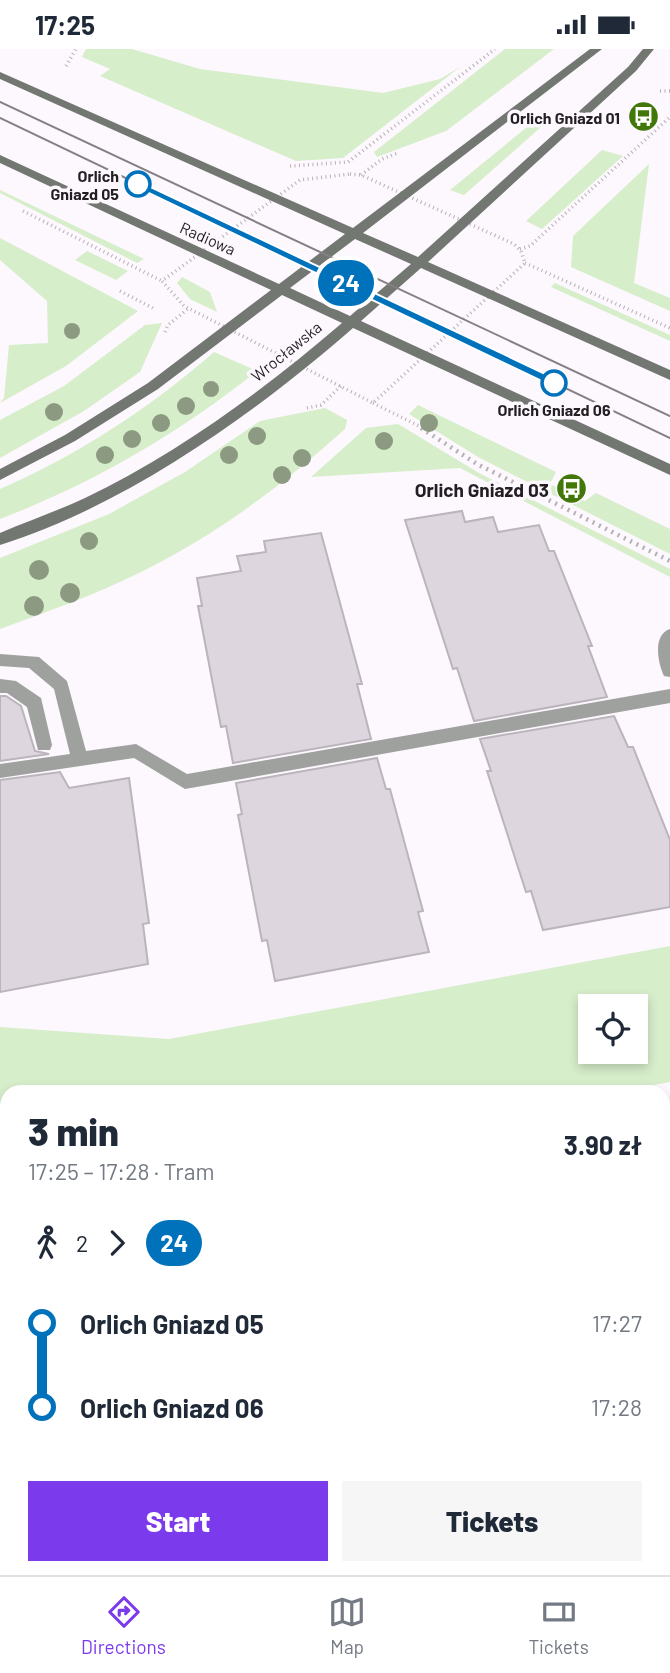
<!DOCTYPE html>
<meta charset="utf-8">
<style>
body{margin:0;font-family:Barlow,sans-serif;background:#f6f6f7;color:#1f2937;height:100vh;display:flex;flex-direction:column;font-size:26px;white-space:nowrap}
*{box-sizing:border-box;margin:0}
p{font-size:23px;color:#747a83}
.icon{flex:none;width:38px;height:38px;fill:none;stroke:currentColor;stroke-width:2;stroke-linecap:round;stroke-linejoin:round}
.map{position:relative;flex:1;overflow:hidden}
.details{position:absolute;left:0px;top:1036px;width:670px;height:490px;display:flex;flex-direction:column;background:#fff;border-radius:21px 21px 0 0;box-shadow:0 4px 10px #0003}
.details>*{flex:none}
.badge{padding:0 14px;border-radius:23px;font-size:24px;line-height:46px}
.tools{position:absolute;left:578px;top:945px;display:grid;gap:14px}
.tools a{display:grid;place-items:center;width:70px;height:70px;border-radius:0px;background:#fff;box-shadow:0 4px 10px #0003;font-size:35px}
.map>.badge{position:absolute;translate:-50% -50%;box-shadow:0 0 0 4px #fff}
.legs{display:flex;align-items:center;gap:10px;height:77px;padding:0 28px;font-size:23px}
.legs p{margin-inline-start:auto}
.overview{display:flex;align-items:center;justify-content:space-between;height:119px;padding:0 28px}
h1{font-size:38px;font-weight:800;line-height:52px}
.button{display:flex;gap:14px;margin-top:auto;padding:14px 28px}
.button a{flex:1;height:80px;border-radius:0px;background:#7c3aed;color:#fff;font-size:28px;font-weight:800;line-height:80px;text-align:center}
.button a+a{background:#f6f6f7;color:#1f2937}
ul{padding:0 28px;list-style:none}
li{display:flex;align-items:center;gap:24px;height:84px;font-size:26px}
li i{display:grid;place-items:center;width:10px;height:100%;margin:0 9px;background:currentColor}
li i::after{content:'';width:18px;height:18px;margin:-9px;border:5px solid;border-radius:50%;background:#fff}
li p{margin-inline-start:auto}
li:first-child i{background:linear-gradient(#0000 50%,currentColor 0)}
li:last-child i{background:linear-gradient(currentColor 50%,#0000 0)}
.status{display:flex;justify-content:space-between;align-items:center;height:49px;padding:0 35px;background:#fff;direction:ltr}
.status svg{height:19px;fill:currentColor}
.tabs{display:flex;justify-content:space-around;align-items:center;height:98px;border-top:2px solid #e0e1e3;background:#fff;font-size:19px;color:#747a83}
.tabs a{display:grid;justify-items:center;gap:4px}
.tabs .current{color:#7c3aed}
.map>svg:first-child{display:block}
.green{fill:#d7eecb;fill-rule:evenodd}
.building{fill:#ded6df;stroke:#bcb4bd;stroke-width:2}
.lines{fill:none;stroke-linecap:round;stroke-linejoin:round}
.path-far2{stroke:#b6b1b6;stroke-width:3.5;stroke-dasharray:1 3.5;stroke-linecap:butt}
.path-far1{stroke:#b6b1b6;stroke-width:4.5;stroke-dasharray:2 5;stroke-linecap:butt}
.path{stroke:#b6b1b6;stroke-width:5;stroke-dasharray:2 6;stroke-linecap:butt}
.lane{fill:#9ea19d;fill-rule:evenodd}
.secondary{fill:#737771;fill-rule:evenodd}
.highway{fill:#3c4139;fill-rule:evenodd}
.tram{stroke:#858085;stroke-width:2}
.tree{fill:#8c9a81}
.line-1{fill:#0072bc;stroke:#fff;stroke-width:2}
.stop-1-dot{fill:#fff;stroke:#0072bc;stroke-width:3.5}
.labels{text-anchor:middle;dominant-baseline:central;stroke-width:7;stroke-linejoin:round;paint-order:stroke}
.far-poi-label{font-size:16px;font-weight:bold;fill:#221f22;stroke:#fdf7fe;text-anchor:end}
.far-stop-label{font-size:16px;font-weight:bold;fill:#221f22;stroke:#fdf7fe;text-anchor:end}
.far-street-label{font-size:16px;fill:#221f22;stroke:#fdf7fe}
.poi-label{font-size:19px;font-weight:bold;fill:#221f22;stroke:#fdf7fe;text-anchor:end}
</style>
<div class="status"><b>17:25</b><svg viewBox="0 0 49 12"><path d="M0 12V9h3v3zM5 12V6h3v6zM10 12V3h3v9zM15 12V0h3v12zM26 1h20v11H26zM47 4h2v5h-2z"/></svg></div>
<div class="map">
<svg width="670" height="1526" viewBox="0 0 670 1526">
<rect width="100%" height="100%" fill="#fdf7fe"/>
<path class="green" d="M86 0H132L200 20 383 44 440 30 460 18 343 109 296 112 100 27 110 20 82 8Z
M505 0H554L446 82 377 108 374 103Z
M532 74 541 78 464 146 450 141Z
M602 101 623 107 542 180 526 172Z
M649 115 634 234 670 249V262L571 218 573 187Z
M0 141 144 210 137 214 0 144Z
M0 189 138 262 66 317 0 354 4 349 9 296 48 294 47 252 0 211Z
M87 202 128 222 116 231 75 211Z
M182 228 210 243 217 263 190 250 177 234Z
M555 234 670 286V292L551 238Z
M162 274 140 323 84 362 0 409V371L64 337 145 276Z
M214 303 257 322C178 385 94 434 0 470V440C78 406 150 359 214 303Z
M418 356 556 423 550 435 585 452 596 444 670 480V505L478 408 409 365Z
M325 359 347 371 345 380C282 437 216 486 139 524 94 546 47 563 0 580V509L109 465 185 423 260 372Z
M398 375 479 424 670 520V528L460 419 311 428 366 379Z
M670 897V1033L615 1043H7V1059L0 1058V978L169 990ZM590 957H635V1003H590Z
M670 1113V1187L663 1189V1114Z
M0 1133H7V1318L0 1319Z"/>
<path class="building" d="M462 462 465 473 493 468 498 483 539 476 549 502H554L592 597H588L607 648 474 672 457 619 453 620 405 471Z
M321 484 362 635H357L371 690 233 714 226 677 221 678 198 557H202L197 529 241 522 237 507 266 503 264 492Z
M0 647H6L21 657 35 702 49 705 0 712Z
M614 667 628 698H633L670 791V858L543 881 531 842 526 843 487 722H491L480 690Z
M377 709 386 740H390L423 862 418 863 429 903 275 932 267 891 262 892 238 766 242 765 236 734Z
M60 723 69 739 129 729 149 874 143 875 148 915 0 943V731Z"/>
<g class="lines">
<path class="path-far2" d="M66 17 76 0
M660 42H670
M290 117 348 113 495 0
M350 125 361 126 514 195 521 202 525 214 373 354 184 257 162 232 300 131Z
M361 126 382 110 398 104
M23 162 162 232
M520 200 530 197 670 68
M525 214 670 279
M120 242 155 260
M165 283 168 276 189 259
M373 354 425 380
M307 359 321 356 341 337"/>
<path class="path-far1" d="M421 379 477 415 670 512"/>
<path class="path" d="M663 1202 670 1201
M0 1333 7 1332"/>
<path class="lane" d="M670 580V628L664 627C658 614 652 586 670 580Z
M0 605 39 608 67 632 86 702 136 695 187 725 670 640V654L185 740 134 709 0 729V715L70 705 54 640 29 619 0 617Z
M0 630 16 632 41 649 52 696 50 701H38L27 658 7 644H0Z"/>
<path class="secondary" d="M590 0H602L363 184 418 208 628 18 643 0H654L636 22 428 213 670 321V331L421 219 361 272 670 415V426L353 279C255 365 125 457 0 496V484C28 472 57 462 85 449 177 405 264 341 342 274L282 246 158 340 75 392 0 431V420L65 386 148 334 271 241 0 114V106L279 235 345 185 0 30V23L353 179ZM355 190 411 215 350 267 290 239Z"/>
<path class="highway" d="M670 1363V1391L663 1393V1365Z
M22 1519H75L73 1526H19Z"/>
<path class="tram" d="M0 53 670 367
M0 69 670 389
M663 1060 670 1058
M0 1079H7
M663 1099 670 1098
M0 1112 7 1113"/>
</g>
<g class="tree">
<circle cx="72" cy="282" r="8"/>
<circle cx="211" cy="340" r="8"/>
<circle cx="186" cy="357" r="9"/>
<circle cx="54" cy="363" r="9"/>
<circle cx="161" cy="374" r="9"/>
<circle cx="429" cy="374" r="9"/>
<circle cx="257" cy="387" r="9"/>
<circle cx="132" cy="390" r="9"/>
<circle cx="384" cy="392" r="9"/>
<circle cx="105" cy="406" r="9"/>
<circle cx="229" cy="406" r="9"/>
<circle cx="302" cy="409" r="9"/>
<circle cx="282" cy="426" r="9"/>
<circle cx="89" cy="492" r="9"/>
<circle cx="39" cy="521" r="10"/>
<circle cx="70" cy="544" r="10"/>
<circle cx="34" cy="557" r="10"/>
</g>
<path class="line-1" d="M138 132 558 331 560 334 550 336 134 137Z"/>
<defs>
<symbol id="bus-disc" viewBox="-11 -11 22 22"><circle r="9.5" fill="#417809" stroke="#fdf7fe"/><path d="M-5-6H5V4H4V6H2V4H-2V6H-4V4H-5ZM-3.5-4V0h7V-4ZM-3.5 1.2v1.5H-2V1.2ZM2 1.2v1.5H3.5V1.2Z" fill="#fff"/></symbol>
</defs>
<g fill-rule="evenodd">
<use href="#bus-disc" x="626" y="50" width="35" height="35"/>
<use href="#bus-disc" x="554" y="422" width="35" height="35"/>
</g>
<g class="stop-1-dot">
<circle cx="138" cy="135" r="12"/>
<circle cx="554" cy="334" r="12"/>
</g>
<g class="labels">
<g class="far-poi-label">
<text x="620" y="68">Orlich Gniazd 01</text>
</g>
<g class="far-stop-label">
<text x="119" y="126">Orlich<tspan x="119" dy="18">Gniazd 05</tspan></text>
<text x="554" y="360" text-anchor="middle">Orlich Gniazd 06</text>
</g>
<g class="far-street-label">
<text transform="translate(208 189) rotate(24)">Radiowa</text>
<text transform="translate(286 302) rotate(-39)">Wrocławska</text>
</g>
<g class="poi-label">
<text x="549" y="440">Orlich Gniazd 03</text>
</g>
</g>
</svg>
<div class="tools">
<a><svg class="icon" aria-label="locate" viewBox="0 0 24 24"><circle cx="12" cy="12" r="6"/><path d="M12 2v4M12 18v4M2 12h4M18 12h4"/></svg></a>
</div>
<b class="badge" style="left:346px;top:234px;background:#0072bc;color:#fff">24</b>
<section class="details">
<div class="overview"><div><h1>3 min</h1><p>17:25 – 17:28 · Tram</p></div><b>3.90 zł</b></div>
<div class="legs"><svg class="icon" aria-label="walk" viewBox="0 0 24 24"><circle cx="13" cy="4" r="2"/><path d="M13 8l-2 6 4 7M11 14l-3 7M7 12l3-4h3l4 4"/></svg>2<svg class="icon" aria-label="forward" viewBox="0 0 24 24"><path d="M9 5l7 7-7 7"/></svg><b class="badge" style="background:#0072bc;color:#fff">24</b></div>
<ul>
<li><i style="color:#0072bc"></i><b>Orlich Gniazd 05</b><p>17:27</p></li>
<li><i style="color:#0072bc"></i><b>Orlich Gniazd 06</b><p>17:28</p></li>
</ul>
<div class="button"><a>Start</a><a>Tickets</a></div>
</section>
</div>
<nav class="tabs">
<a class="current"><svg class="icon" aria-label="directions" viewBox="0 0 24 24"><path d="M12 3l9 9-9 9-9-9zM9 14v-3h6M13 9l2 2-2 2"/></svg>Directions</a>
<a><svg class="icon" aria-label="map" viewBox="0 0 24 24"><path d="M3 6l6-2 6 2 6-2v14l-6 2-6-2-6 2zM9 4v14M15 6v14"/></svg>Map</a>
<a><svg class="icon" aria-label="tickets" viewBox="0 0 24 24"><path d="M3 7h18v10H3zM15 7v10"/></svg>Tickets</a>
</nav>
